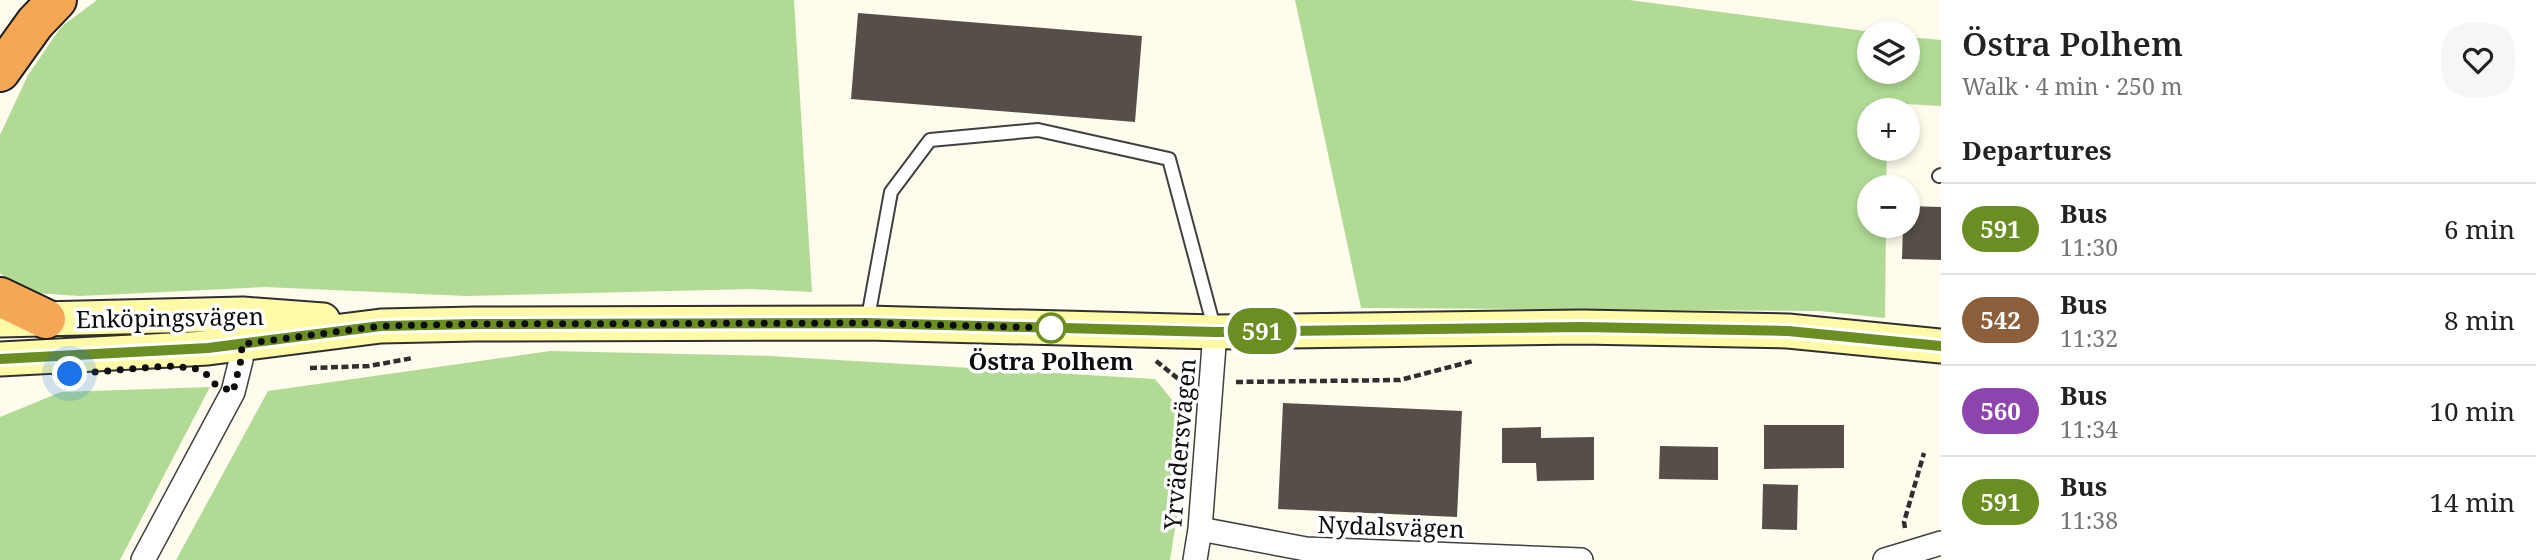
<!DOCTYPE html>
<meta charset="utf-8">
<style>
body{margin:0;font-family:"Noto Serif",serif;background:#f6f6f6;color:#222;height:100vh;display:flex;flex-direction:column;font-size:26px;white-space:nowrap}
*{box-sizing:border-box;margin:0}
p{font-size:23px;color:#767676}
.icon{flex:none;width:38px;height:38px;fill:none;stroke:currentColor;stroke-width:2;stroke-linecap:round;stroke-linejoin:round}
.map{position:relative;flex:1;overflow:hidden}
.panel{display:flex;flex-direction:column;background:#fff;width:595px}
.panel>*{flex:none}
.badge{padding:0 14px;border-radius:23px;font-size:24px;line-height:46px}
.tools{position:absolute;left:1857px;top:21px;display:grid;gap:14px}
.tools a{display:grid;place-items:center;width:63px;height:63px;border-radius:50%;background:#fff;box-shadow:0 4px 10px #0003;font-size:35px}
.you{position:absolute;width:35px;height:35px;margin:-18px;border:5px solid #fff;border-radius:50%;background:#1a73e8;box-shadow:0 0 0 10px #1a73e833}
.map>.badge{position:absolute;translate:-50% -50%;box-shadow:0 0 0 4px #fff}
h2{padding:0 21px;font-size:26px;line-height:63px}
.round{display:grid;place-items:center;flex:none;width:74px;height:74px;border-radius:28px;background:#f6f6f6}
.summary{display:flex;align-items:center;justify-content:space-between;height:119px;padding:0 21px}
h1{font-size:33px;font-weight:600;line-height:52px}
ul{padding:0;list-style:none}
li{display:flex;align-items:center;gap:21px;height:91px;padding:0 21px;border-top:2px solid #e0e0e0}
li div{flex:1}
li b{display:block;font-size:26px}
li em{font-style:normal}
li .badge{min-width:77px;font-weight:700;text-align:center}
main{display:flex;flex:1;min-height:0}
.map>svg:first-child{display:block}
.forest{fill:#b1db95}
.building{fill:#564f49}
.lines{fill:none;stroke-linecap:round;stroke-linejoin:round}
.lane-casing{stroke:#404040;stroke-width:16}
.street-casing{stroke:#404040;stroke-width:26}
.secondary-casing{stroke:#2f2f2f;stroke-width:37}
.highway-casing{stroke:#1e1e1e;stroke-width:42}
.path{stroke:#2f2f2f;stroke-width:4.5;stroke-dasharray:7 3.5;stroke-linecap:butt}
.lane{stroke:#fff;stroke-width:12}
.street{stroke:#fff;stroke-width:23}
.secondary{stroke:#fffaa8;stroke-width:33}
.highway{stroke:#f6a753;stroke-width:38}
.line-casing{stroke:#fff;stroke-width:16}
.line{stroke:#6b8e23;stroke-width:10}
.walk{stroke:#0d0d0d;stroke-width:7;stroke-dasharray:0 12.6}
.stop-dot{fill:#fff;stroke:#6b8e23;stroke-width:3.5}
.labels{text-anchor:middle;dominant-baseline:central;stroke-width:7;stroke-linejoin:round;paint-order:stroke}
.street-label{font-size:24px;fill:#0d0d0d;stroke:#fff}
.stop-label{font-size:24px;font-weight:bold;fill:#0d0d0d;stroke:#fff}
</style>
<main>
<div class="map">
<svg width="1941" height="560" viewBox="0 0 1941 560">
<rect width="100%" height="100%" fill="#fffced"/>
<path class="forest" d="M97 0H794L812 292 751 289 466 296 265 287 80 296 34 293 9 282 0 273V135L28 75 61 27Z
M1295 0H1629L1880 33H1869V72H1908V37L1941 40V106L1888 103 1887 110H1869V149H1887L1886 187H1869V226H1886L1885 318 1819 311 1361 308Z
M550 351 771 356 1155 379 1177 406V516L1170 560H176L268 391Z
M210 387 120 560H0V417L61 392Z"/>
<path class="building" d="M858 13 1142 36 1135 122 851 99Z
M1908 206 1941 207V260L1902 259 1903 226H1908Z
M1283 403 1462 411 1457 517 1278 509Z
M1764 425H1844V468L1764 469Z
M1541 427V438L1594 437V480L1537 481 1536 463H1502V428Z
M1660 446 1718 447V480L1659 479Z
M1763 484 1798 485 1797 530 1762 529Z"/>
<g class="lines">
<defs>
<path id="lane" d="M1939 176 1941 175
M867 323 891 192 930 140 1038 130 1169 159 1215 331"/>
<path id="street" d="M1200 529 1306 549 1581 560
M143 560 233 392 241 360 242 331
M1195 560 1200 529 1215 332
M1885 560 1941 543"/>
<path id="secondary" d="M0 320 243 314 323 320
M0 359 208 348 381 326 475 324 867 323 1215 332 1582 327 1788 331 1941 346"/>
<path id="highway" d="M0 72 35 23 57 0
M0 297 46 319"/>
</defs>
<use href="#lane" class="lane-casing"/>
<use href="#street" class="street-casing"/>
<use href="#secondary" class="secondary-casing"/>
<use href="#highway" class="highway-casing"/>
<path class="path" d="M1156 361 1181 381 1189 382
M310 368 369 366 413 358
M1236 382 1400 380 1473 361
M1905 528 1904 522 1924 453"/>
<use href="#lane" class="lane"/>
<use href="#street" class="street"/>
<use href="#secondary" class="secondary"/>
<use href="#highway" class="highway"/>
</g>
<g class="lines">
<defs>
<path id="line" d="M0 359 208 348 381 326 475 324 867 323 1215 332 1582 327 1788 331 1941 346"/>
</defs>
<use href="#line" class="line-casing"/>
<use href="#line" class="line"/>
<path class="walk" d="M70 374 167 366 194 368 206 374 215 384 233 392 241 360 242 344 381 326 475 324 867 323 1054 328H1051"/>
</g>
<circle class="stop-dot" cx="1051" cy="328" r="14"/>
<g class="labels">
<g class="street-label">
<text transform="translate(170 317) rotate(-1)">Enköpingsvägen</text>
<text transform="translate(1179 444) rotate(-85)">Yrvädersvägen</text>
<text transform="translate(1391 526) rotate(2)">Nydalsvägen</text>
</g>
<g class="stop-label">
<text x="1051" y="360">Östra Polhem</text>
</g>
</g>
</svg>
<div class="tools">
<a><svg class="icon" aria-label="layers" viewBox="0 0 24 24"><path d="M12 4l9 5-9 5-9-5zM3 14l9 5 9-5"/></svg></a>
<a>+</a>
<a>−</a>
</div>
<div class="you" style="left:70px;top:374px"></div>
<b class="badge" style="left:1262px;top:331px;background:#6b8e23;color:#fff">591</b>
</div>
<section class="panel">
<div class="summary"><div><h1>Östra Polhem</h1><p>Walk · 4 min · 250 m</p></div><a class="round"><svg class="icon" aria-label="heart" viewBox="0 0 24 24"><path d="M12 20l-8-8c-3-5 5-10 8-4 3-6 11-1 8 4z"/></svg></a></div>
<h2>Departures</h2>
<ul>
<li><span class="badge" style="background:#6b8e23;color:#fff">591</span><div><b>Bus</b><p>11:30</p></div><em>6 min</em></li>
<li><span class="badge" style="background:#8b5e3c;color:#fff">542</span><div><b>Bus</b><p>11:32</p></div><em>8 min</em></li>
<li><span class="badge" style="background:#8e44ad;color:#fff">560</span><div><b>Bus</b><p>11:34</p></div><em>10 min</em></li>
<li><span class="badge" style="background:#6b8e23;color:#fff">591</span><div><b>Bus</b><p>11:38</p></div><em>14 min</em></li>
</ul>
</section>
</main>
